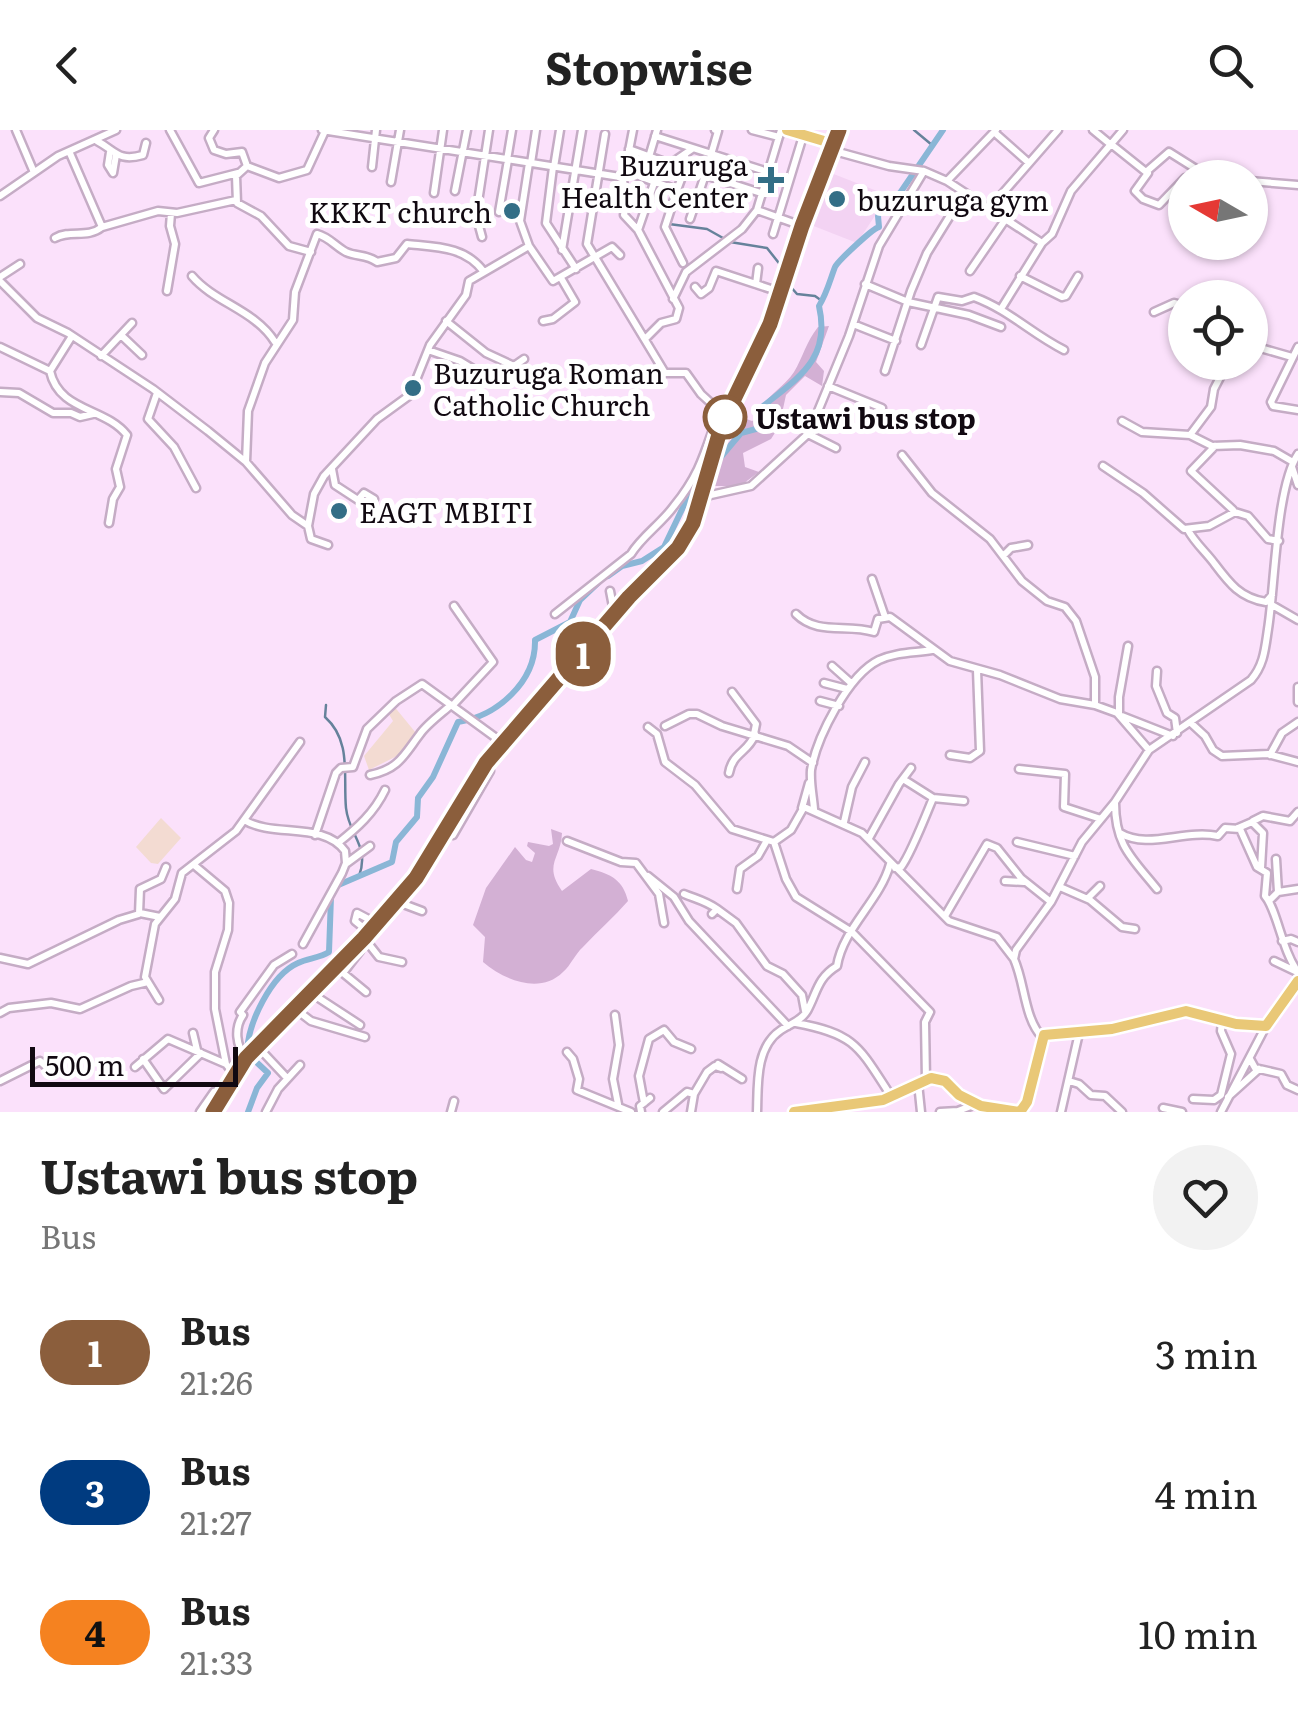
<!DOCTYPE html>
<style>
body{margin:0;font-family:Literata,serif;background:#f2f2f2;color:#222;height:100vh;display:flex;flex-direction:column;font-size:38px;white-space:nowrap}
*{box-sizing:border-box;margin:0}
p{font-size:32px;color:#767676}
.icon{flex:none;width:55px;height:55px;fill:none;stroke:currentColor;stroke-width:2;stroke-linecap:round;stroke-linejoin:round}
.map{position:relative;height:982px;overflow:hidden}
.panel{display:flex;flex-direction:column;background:#fff;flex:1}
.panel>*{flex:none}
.badge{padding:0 20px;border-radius:32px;font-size:35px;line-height:65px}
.needle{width:65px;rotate:279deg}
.buttons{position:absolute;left:1168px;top:30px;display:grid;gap:20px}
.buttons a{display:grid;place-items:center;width:100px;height:100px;border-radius:50%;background:#fff;box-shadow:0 2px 8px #0004;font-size:50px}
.scale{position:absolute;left:30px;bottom:25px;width:208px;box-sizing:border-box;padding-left:10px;border:5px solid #110911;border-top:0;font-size:28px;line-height:35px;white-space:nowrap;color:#110911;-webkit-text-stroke:8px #fff;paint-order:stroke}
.map>.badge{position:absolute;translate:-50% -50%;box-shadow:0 0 0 5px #fff}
.round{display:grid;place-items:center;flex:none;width:105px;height:105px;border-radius:52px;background:#f2f2f2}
.head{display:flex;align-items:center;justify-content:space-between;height:170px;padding:0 40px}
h1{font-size:48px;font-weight:700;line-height:75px}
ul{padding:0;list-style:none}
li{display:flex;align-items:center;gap:30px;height:140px;padding:0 40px}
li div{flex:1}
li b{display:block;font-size:38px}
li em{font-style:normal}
li .badge{min-width:110px;font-weight:700;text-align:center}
header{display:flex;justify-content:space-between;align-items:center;height:130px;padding:0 40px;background:#fff;font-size:45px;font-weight:700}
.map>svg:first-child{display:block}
.built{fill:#f3d3f3}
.education{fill:#f3dbd2}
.green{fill:#d3b0d4}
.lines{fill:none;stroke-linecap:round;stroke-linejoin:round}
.stream{stroke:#66829b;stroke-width:2.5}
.river{stroke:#8ab6d6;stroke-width:6}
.minor-casing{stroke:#c5acc5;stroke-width:11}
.major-casing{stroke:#fff;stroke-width:15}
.highway-casing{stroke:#fff;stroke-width:18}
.minor{stroke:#fff;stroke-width:6}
.major{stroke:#e9c877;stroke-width:10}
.highway{stroke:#dba31c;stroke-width:12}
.line-casing{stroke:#fff;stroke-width:22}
.line{stroke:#8b5e3c;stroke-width:15}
.poi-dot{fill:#336e86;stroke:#fff;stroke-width:4}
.stop-dot{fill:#fff;stroke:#8b5e3c;stroke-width:5}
.labels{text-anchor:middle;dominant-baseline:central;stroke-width:10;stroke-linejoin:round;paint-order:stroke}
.poi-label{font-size:28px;fill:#110911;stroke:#fff;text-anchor:start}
.stop-label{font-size:28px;font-weight:bold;fill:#110911;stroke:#fff;text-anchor:start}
</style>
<header><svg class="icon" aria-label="back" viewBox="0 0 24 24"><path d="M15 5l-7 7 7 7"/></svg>Stopwise<svg class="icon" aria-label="search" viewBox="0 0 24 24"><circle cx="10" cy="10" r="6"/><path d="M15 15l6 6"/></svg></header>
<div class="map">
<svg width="1298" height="982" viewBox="0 0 1298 982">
<rect width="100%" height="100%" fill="#fbe1fb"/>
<path class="built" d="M826 41 882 63 876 84 857 113 806 93Z"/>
<path class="education" d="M393 575 416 603V612L407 621 369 640 364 626 393 591 387 581Z
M161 688 181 708 158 734 151 733 136 717Z"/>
<path class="green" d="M829 196 816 232 824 241 822 256 805 246 786 265 781 288 789 295 785 299 780 295 771 309 743 323 745 337 759 342 740 356H709L714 329 737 303 731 294 735 285 752 291 758 288C763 266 782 260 794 242 803 227 806 212 818 197Z
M551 699 562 703C561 729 543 734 562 761L591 739C611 744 623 750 628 771 614 787 598 801 583 817 575 824 571 835 563 842 540 865 504 850 483 832L485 807 473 795 486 758 515 717 526 730 532 732 535 723 527 716 528 712 549 716 553 714Z"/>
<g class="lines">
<path class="stream" d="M914 0 932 15
M669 94 707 99 723 108
M730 112 767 118 782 137
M790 156 797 164 815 166 822 171
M326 575 325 587C352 611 343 646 346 678 349 706 370 716 359 746
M217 961 229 943"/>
<path class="river" d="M608 446 622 436 642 431 664 417 697 348 715 334 741 303 764 297 762 277C799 247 831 229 819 176 827 163 830 150 835 137 838 131 872 99 879 97L878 86 886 70 900 63 943 0
M336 756 392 732 396 712 417 687 418 668 433 647 458 592C497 586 536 552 535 510L570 492 580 470 598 453
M247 922C248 893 271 845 298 833 308 828 320 828 329 822L331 767
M248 982 257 958 268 943 252 928"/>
<defs>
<path id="minor" d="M16 0 33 40
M170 0 199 53 238 43
M214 0 209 8 214 20 226 24 242 22 247 36
M322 0 620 47 625 41 633 0
M715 0 718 1 705 45 761 63
M752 0 779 7
M1093 0 1110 14
M994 2 1029 33
M605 4 587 114 665 243H686L701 264 724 285
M655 6 768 42
M97 11C116 21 118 32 143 25L146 13
M1111 14 1146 42 1169 22 1204 44 1218 40 1239 48
M629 19 670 34 692 19
M831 20 889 36 924 41 947 51 996 0
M69 21 102 97 158 81 177 83 236 70
M110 22 108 35 113 43 116 25
M649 27 657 0
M507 30 512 0
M531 33 536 0
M372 37 376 0
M553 37 546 93 576 139
M554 37 560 0
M625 41 677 60 665 97 683 133
M1148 43 1135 61 1143 69 1159 75 1185 48
M622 47 627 67 624 85 638 100 679 178 676 189 661 193 645 209
M947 51 1042 113 1052 104 1071 61 1123 0
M1250 51 1298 55
M391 52 400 0
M677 60 686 36 685 25
M455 61 467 0
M434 63 443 0
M0 66 58 26 116 0
M989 79 1058 0
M757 80 802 96
M499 82 508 30
M690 89 705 45
M638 100 654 53
M773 104 803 6
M482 107 476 85 489 0
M55 108C71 99 87 109 102 97
M529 116 553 151 612 117 620 125
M562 120 582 0
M311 122 289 116 261 86 237 73 236 46 247 36 279 48 307 40 325 1
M970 141 1005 90
M192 146C215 173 255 180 275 212
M1020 146 1062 167 1066 166 1078 146
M0 147 20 134
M0 151 37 188 68 203 153 259 208 301 246 332 292 385 308 396 314 364 324 346 377 289 410 265 430 215 466 165 469 151 529 116 520 91 529 33
M756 154 758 138
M865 154 908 172 969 185 1001 197
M695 157 701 164 709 158 716 141 780 162
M167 161 175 114 170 96 171 83
M673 169 686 142 742 99 757 80 781 0
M1001 179 1042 113
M1154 182 1174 173 1185 176
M446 191 486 223 514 236 524 229
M543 191 553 189 575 172 561 148
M853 194 896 211
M72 206 50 241C59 282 105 277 127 305L116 339 120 357 113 369 109 393
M122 206 142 225
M921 215 938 167 962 171 974 167C1009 180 1032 204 1064 220
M1250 215 1292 227
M0 217 50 241
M1298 217 1271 272 1273 276 1298 280
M428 220 460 231 488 248
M101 226 132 193
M885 241 911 161 927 123 964 63
M828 256 882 278
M0 262 19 263 53 283H71L80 287 93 284
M157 263 148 289 174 317 196 358
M1122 291 1142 302 1190 305 1212 316 1240 315 1274 321 1293 332
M808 304 836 318
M1190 305 1211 277 1214 259 1228 232
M1215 316 1191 341 1233 380
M902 325 932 363 990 409 1022 451 1047 471 1065 477 1076 491 1095 547V575
M246 332 248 281 265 233 293 190 295 162 317 104C329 107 335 116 346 122 357 127 367 124 377 132L396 128 407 114C436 117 465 116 484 142
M1103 336 1143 363 1184 399 1209 396 1235 382 1248 386 1268 409 1279 411
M1292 337 1298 355
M332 339 335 355 358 370 364 363 374 369
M702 367 751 356 809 303 849 206 879 116 924 41
M308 396 311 409 328 415
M1188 400C1195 413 1205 421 1214 433 1229 453 1240 468 1266 472L1272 465
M1004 425 1011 418 1028 415
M872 449 885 487
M610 461 614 482
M1272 475 1298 490
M555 484 631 424C642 406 661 394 674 376 701 343 705 321 719 282
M796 484C818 506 847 493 874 502L878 489 890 487 950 531 1000 545 1060 569 1095 575 1117 583 1149 620
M832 536 851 553
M1157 541 1156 556 1167 583 1175 588 1177 603
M824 553 847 559
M1298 557V572
M732 562 756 594 754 604
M820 571 839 576
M453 575 493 532 454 476
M1119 585V567L1128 516
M1122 586 1173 606
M1192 594 1205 606 1213 620 1222 626 1268 624 1298 632
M665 596 689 584H697L722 596 788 616 813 633
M648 597 657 604 665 632 695 655 732 699 774 712 791 700 804 677 862 703 949 791 997 807 1014 829
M950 625 970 628 980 621 977 540
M1270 625 1282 603 1298 592
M1019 639 1065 644 1064 677 1101 689
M729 643C732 623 749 622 755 604
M370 645C399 639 404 625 420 604 427 594 442 583 451 575L503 613
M903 649 933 668 964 671
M1115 673C1115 716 1133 729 1157 759
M802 678 809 653
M814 679C813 666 810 653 811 640 817 607 848 545 879 530 897 522 913 523 932 520
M244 690C273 708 323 691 345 721L346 733 342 743 303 814
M1253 691 1263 686 1290 691 1298 682
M844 692 852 657 865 632
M1238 698 1252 692 1263 703 1261 738
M1120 703C1148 720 1184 699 1218 706L1225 698 1240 699 1257 737 1267 743 1265 766C1277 779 1282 821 1298 842
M315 705 336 643 341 638 353 637 367 599 396 571 422 554 451 575
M453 705 490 641 486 633
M869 708 899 654 911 638
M567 711 621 732 636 733 659 764 664 793
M774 712 786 749 796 767 852 802 930 882 925 892 926 950
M1017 712 1075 726
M338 713C357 698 374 683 385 660
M1276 729 1278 762
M347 733 370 716
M194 735 225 761 229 773 228 800 215 842V879L226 934 234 944
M895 738 901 737C910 726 926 685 933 668
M648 746 674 767 689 791 788 896
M1005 751 1024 752
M1060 757 1090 770 1122 797 1135 799
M737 759 740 739 758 726 766 712
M684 764C696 769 706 771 717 779
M1088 768 1100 756
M1270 770 1278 762 1298 759
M398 772 422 781
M140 783 160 787
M712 784 717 779 736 793 767 836 783 844 802 865 805 881
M945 786 987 714 997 718 1021 748 1051 772
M370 803 355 791 357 783 376 793
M364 808 379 827 402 832
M1282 811 1291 809 1298 812
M360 821 343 843 366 862
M0 828 28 834 119 790 139 784 140 759 161 749 166 737
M1274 831 1295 841
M148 852 145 847 155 794 175 769 182 743 236 701 300 612
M311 863 360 895
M294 878 311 891 365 907
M0 883 9 878 51 873 80 879 131 856 148 852 159 870
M615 885 619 915 613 949 618 974
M796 893C856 904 859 917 891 966
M193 903 197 920
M1042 907C1024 888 1025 853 1014 829L1016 820 1051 772 1082 712 1115 672 1149 620 1251 550C1264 535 1265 519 1268 499 1275 455 1276 357 1298 324
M257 916 287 948
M567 922 573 929 579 949 577 960 631 982
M246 928C236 916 234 898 243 885L240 882 274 835 292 824
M143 929 164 959 201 923
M1250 929 1255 938 1281 944 1287 955 1298 960
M718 934 742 949
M135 937 168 909 226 934
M0 951 40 931 52 942
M1069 951 1079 954 1091 965 1105 966 1122 982
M918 953 921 982
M694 964 707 942 715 936 721 938
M1228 967 1259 939
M1193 969 1214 970 1221 965 1231 924 1221 901 1222 891
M644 973 639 946 649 909 664 900 674 912 691 919
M1163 978 1182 982
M200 982 214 962
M266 982 278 959 300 935
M451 982 454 971
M641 982 640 976 650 968
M663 982 687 962 694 964 691 982
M757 982C758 955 755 917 781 900 790 894 801 891 807 881 817 863 817 848 837 836 843 798 880 771 890 734
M940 982 958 981 976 974
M1061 982 1079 903
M1221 982 1266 896"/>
<path id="major" d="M787 0 834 14
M794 982 883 970 931 948 945 951 959 965 981 976 1020 982 1027 972 1044 905 1112 899 1186 881 1236 894 1266 896 1298 851"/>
<path id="highway" d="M213 982 246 928 366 807 415 748 486 633 547 566 629 467 678 418 693 393 725 286 770 194 802 96 839 0"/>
</defs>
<use href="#minor" class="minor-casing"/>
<use href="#major" class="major-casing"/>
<use href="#highway" class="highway-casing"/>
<use href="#minor" class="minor"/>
<use href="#major" class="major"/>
<use href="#highway" class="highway"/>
</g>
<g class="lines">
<defs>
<path id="line" d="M213 982 246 928 364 808 416 748 486 633 629 467 678 418 693 393 722 294 770 194 802 96 839 0"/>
</defs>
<use href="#line" class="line-casing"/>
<use href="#line" class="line"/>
</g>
<g class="poi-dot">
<path d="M766 35h10v10h10v10h-10v10h-10v-10h-10v-10h10z"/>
<circle cx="837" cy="69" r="10"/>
<circle cx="512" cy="81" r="10"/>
<circle cx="413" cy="258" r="10"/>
<circle cx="339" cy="381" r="10"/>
</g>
<circle class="stop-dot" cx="725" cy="287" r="20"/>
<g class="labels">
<g class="poi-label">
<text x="748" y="34" text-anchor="end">Buzuruga<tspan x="748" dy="32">Health Center</tspan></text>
<text x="857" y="69">buzuruga gym</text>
<text x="492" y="81" text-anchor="end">KKKT church</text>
<text x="433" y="242">Buzuruga Roman<tspan x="433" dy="32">Catholic Church</tspan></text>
<text x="359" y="381">EAGT MBITI</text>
</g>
<g class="stop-label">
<text x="755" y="287">Ustawi bus stop</text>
</g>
</g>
</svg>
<div class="buttons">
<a><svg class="needle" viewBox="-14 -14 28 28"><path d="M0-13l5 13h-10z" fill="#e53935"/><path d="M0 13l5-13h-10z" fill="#767676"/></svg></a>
<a><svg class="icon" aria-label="locate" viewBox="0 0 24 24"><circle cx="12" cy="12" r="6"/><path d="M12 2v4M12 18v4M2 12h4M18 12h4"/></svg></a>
</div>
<div class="scale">500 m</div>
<b class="badge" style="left:583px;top:524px;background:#8b5e3c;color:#fff">1</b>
</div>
<section class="panel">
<div class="head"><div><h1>Ustawi bus stop</h1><p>Bus</p></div><a class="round"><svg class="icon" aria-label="heart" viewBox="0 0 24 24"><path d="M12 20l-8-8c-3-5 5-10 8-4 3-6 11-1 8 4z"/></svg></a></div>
<ul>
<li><span class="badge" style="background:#8b5e3c;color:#fff">1</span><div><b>Bus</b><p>21:26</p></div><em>3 min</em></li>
<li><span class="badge" style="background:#003b80;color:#fff">3</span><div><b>Bus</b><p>21:27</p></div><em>4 min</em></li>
<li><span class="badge" style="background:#f58220;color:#111">4</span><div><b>Bus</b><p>21:33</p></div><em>10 min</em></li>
</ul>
</section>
